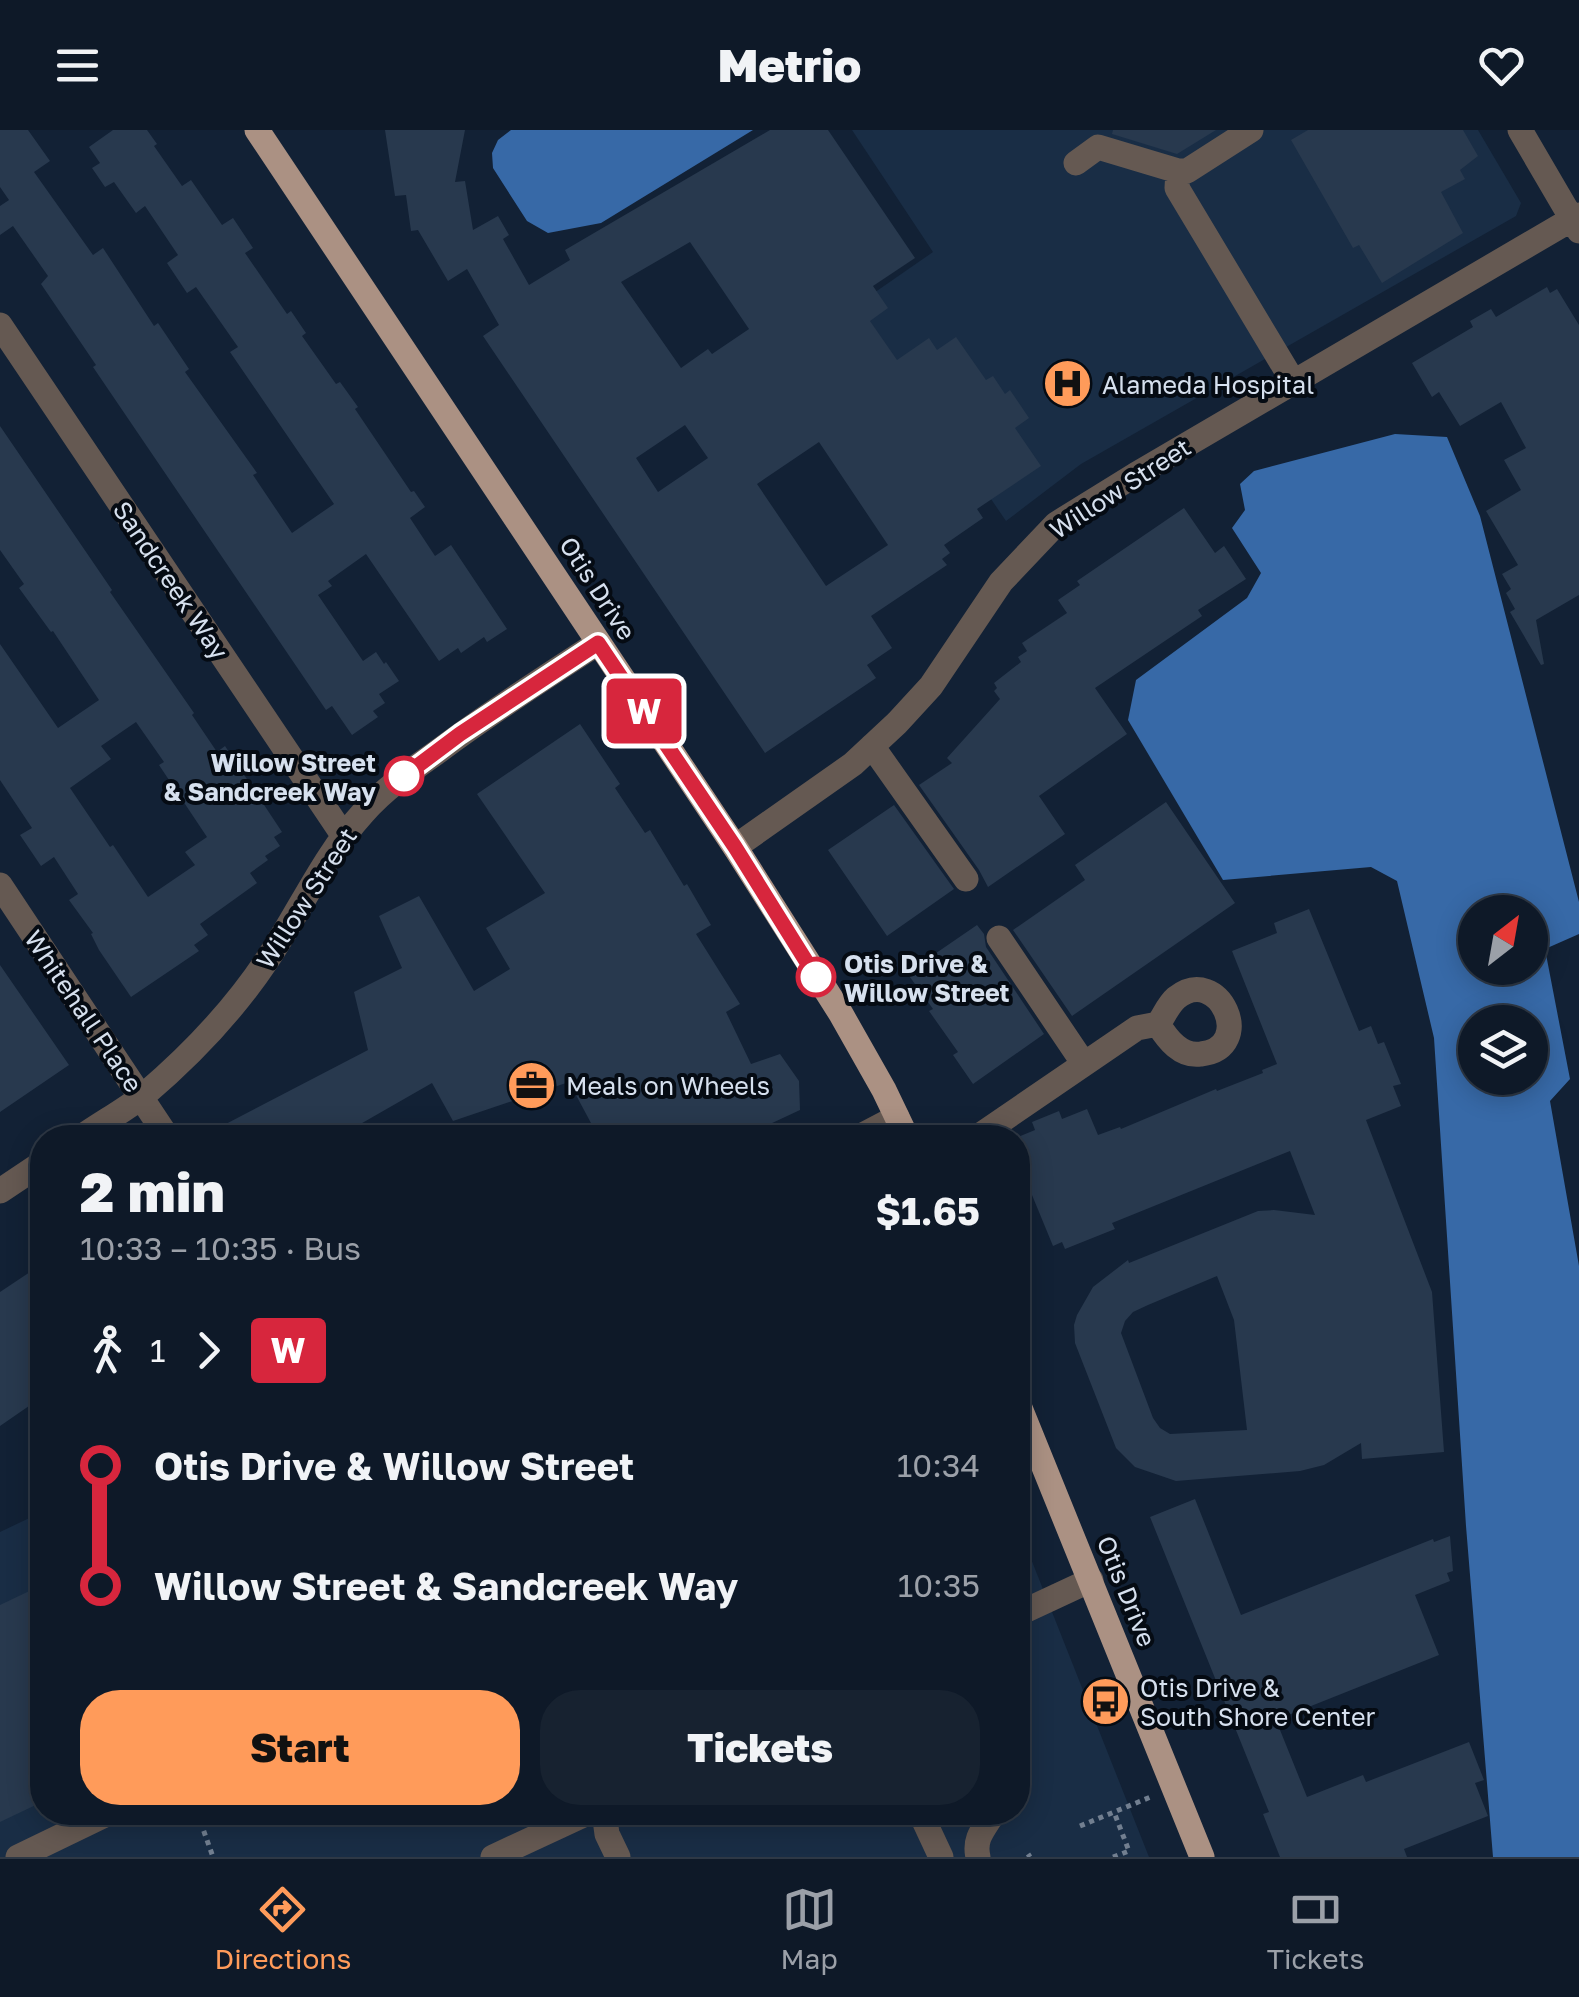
<!DOCTYPE html>
<meta charset="utf-8">
<style>
body{margin:0;font-family:"Golos Text",sans-serif;background:#172230;color:#f1f3f6;height:100vh;display:flex;flex-direction:column;font-size:38px;white-space:nowrap}
*{box-sizing:border-box;margin:0}
p{font-size:32px;color:#9ba0a8}
.icon{flex:none;width:55px;height:55px;fill:none;stroke:currentColor;stroke-width:2;stroke-linecap:round;stroke-linejoin:round}
.map{position:relative;flex:1;overflow:hidden}
.details{position:absolute;left:30px;top:995px;width:1000px;height:700px;display:flex;flex-direction:column;background:#0e1928;border-radius:40px;box-shadow:0 5px 25px #0003,0 0 0 2px #2e3845}
.details>*{flex:none}
.badge{padding:0 20px;border-radius:8px;font-size:35px;line-height:65px}
.needle{width:65px;rotate:31deg}
.controls{position:absolute;left:1458px;top:765px;display:grid;gap:20px}
.controls a{display:grid;place-items:center;width:90px;height:90px;border-radius:50%;background:#0e1928;box-shadow:0 5px 25px #0003,0 0 0 2px #2e3845;font-size:50px}
.map>.badge{position:absolute;translate:-50% -50%;box-shadow:0 0 0 5px #fff}
.legs{display:flex;align-items:center;gap:15px;height:110px;padding:0 50px;font-size:32px}
.legs p{margin-inline-start:auto}
.overview{display:flex;align-items:center;justify-content:space-between;height:170px;padding:0 50px}
h1{font-size:55px;font-weight:800;line-height:75px}
.button{display:flex;gap:20px;margin-top:auto;padding:20px 50px}
.button a{flex:1;height:115px;border-radius:40px;background:#ff9b5a;color:#111;font-size:40px;font-weight:800;line-height:115px;text-align:center}
.button a+a{background:#172230;color:#f1f3f6}
ul{padding:0 50px;list-style:none}
li{display:flex;align-items:center;gap:35px;height:120px;font-size:38px}
li i{display:grid;place-items:center;width:15px;height:100%;margin:0 12px;background:currentColor}
li i::after{content:'';width:25px;height:25px;margin:-12px;border:8px solid;border-radius:50%;background:#0e1928}
li p{margin-inline-start:auto}
li:first-child i{background:linear-gradient(#0000 50%,currentColor 0)}
li:last-child i{background:linear-gradient(currentColor 50%,#0000 0)}
header{display:flex;justify-content:space-between;align-items:center;height:130px;padding:0 50px;background:#0e1928;font-size:45px;font-weight:800}
.menu{display:flex;justify-content:space-around;align-items:center;height:140px;border-top:2px solid #2e3845;background:#0e1928;font-size:28px;color:#9ba0a8}
.menu a{display:grid;justify-items:center;gap:5px}
.menu .active{color:#ff9b5a}
.map>svg:first-child{display:block}
.built{fill:#192d45}
.water{fill:#3769a7;fill-rule:evenodd}
.building{fill:#28394e;fill-rule:evenodd}
.lines{fill:none;stroke-linecap:round;stroke-linejoin:round}
.path{stroke:#727f90;stroke-width:5;stroke-dasharray:5 5;stroke-linecap:butt}
.minor{stroke:#655952;stroke-width:25}
.major{stroke:#ab9183;stroke-width:25}
.line-1-casing{stroke:#fff;stroke-width:22}
.line-1{stroke:#d7263d;stroke-width:15}
.stop-1-dot{fill:#fff;stroke:#d7263d;stroke-width:5}
.labels{text-anchor:middle;dominant-baseline:central;stroke-width:8;stroke-linejoin:round;paint-order:stroke}
.poi-label{font-size:25px;fill:#d6e0ee;stroke:#050b13;text-anchor:start}
.street-label{font-size:25px;fill:#d6e0ee;stroke:#050b13}
.stop-label{font-size:25px;font-weight:bold;fill:#d6e0ee;stroke:#050b13;text-anchor:end}
</style>
<header><svg class="icon" aria-label="menu" viewBox="0 0 24 24"><path d="M4 6h16M4 12h16M4 18h16"/></svg>Metrio<svg class="icon" aria-label="heart" viewBox="0 0 24 24"><path d="M12 20l-8-8c-3-5 5-10 8-4 3-6 11-1 8 4z"/></svg></header>
<div class="map">
<svg width="1579" height="1727" viewBox="0 0 1579 1727">
<rect width="100%" height="100%" fill="#122135"/>
<path class="built" d="M852 0H1478L1521 73 1516 86 1081 334 1006 391 858 174 933 122Z
M42 1382V1682H1018V1396L1149 1727H0V1402Z"/>
<path class="water" d="M511 0H753L601 93 548 103 527 91 493 38 492 23 498 10Z
M1395 304 1447 307 1480 386 1579 772V804L1545 819 1570 949 1550 971 1579 1136V1727H1493L1466 1396 1434 908 1397 751 1371 737 1223 750 1128 590 1136 550 1247 468 1261 443 1232 398 1245 380 1240 354 1254 341ZM1475 782H1530V838H1475ZM1475 892H1530V948H1475Z"/>
<path class="building" d="M0 0H28L50 31 34 42 93 125 103 118 154 196 158 193 189 239 185 242 257 343 253 345 292 403 334 374 230 222 238 217 196 157 187 163 167 133 178 125 145 76 136 83 114 52 105 57 92 38 100 33 89 17 113 0H147L157 14 154 16 182 56 191 50 222 95 233 88 253 118 245 123 287 184 291 181 306 203 302 206 336 254 340 252 358 277 355 279 411 362 414 361 425 377 410 388 435 426 451 415 507 499 487 512 484 507 461 523 458 518 439 531 366 424 328 451 332 456 318 465 363 531 376 522 384 534 386 532 399 551 379 564 385 573 373 581 378 587 352 605 332 576 326 580 93 237 96 235 41 154 48 146 13 96 0 105V76L9 70 0 57Z
M385 0H465L455 52 465 51 473 100 498 86 509 105 503 109 529 155 570 130 565 120 770 0H828L915 128 873 156 888 178 870 191 897 230 929 208 937 220 956 207 986 250 993 246 1005 264 1010 260 1029 288 1015 298 1041 336 977 379 983 388 944 415 950 423 942 429 947 435 871 486 892 518 867 535 876 548 765 623 483 206 499 195 467 139 448 151 418 100 411 101 406 65 395 66ZM690 112 749 199 712 224 708 219 681 238 621 152ZM685 295 708 328 658 362 636 328ZM819 312 888 415 826 456 757 354Z
M1113 0H1216L1177 24 1112 4Z
M1308 0H1463L1478 26 1460 40 1465 49 1441 62 1463 103 1382 153 1359 115 1353 118 1291 10Z
M1547 157 1550 163 1557 159 1579 195V465L1536 490 1544 534 1541 535 1510 482 1515 479 1506 463 1511 459 1502 444 1518 435 1486 381 1521 360 1504 330 1526 318 1501 272 1460 296 1439 262 1432 267 1412 233 1473 197 1470 191 1491 179 1496 187Z
M0 296 112 460 110 462 194 583 192 585 217 622 225 616 282 702 274 707 280 716 265 726 268 730 250 743 257 753 200 794 208 805 194 815 199 821 131 867 99 820 91 804 93 803 69 770 78 764 54 727 41 736 20 705 32 698 0 650V514L58 598 99 570 53 501 51 502 19 458 24 454 0 420ZM136 592 164 632 159 635 207 707 185 722 195 735 148 767 113 715 110 717 70 658 111 629 101 616Z
M1184 378 1215 423 1224 416 1246 449 1198 480 1202 486 1095 558 1127 604 1039 666 1065 704 988 757 979 740 919 655 952 633 947 628 1000 569 994 561 997 558 994 553 1021 532 1018 527 1027 521 1022 513 1067 483 1058 470 1080 455 1077 451Z
M580 594 620 654 615 658 645 703 650 700 684 756 687 754 711 795 696 804 740 874 726 882 751 934 780 924 799 951 800 980 740 1008H599L569 952 453 991 432 953 336 1008H199L368 920 354 862 402 838 379 786 419 766 474 861 510 839 486 798 545 763 477 664Z
M1166 672 1235 773 1072 886 1013 800 1085 750 1075 735Z
M894 675 954 759 887 806 828 720Z
M1309 779 1359 901 1371 896 1378 914 1384 912 1401 954 1393 956 1401 976 1366 990 1432 1162 1444 1322 1362 1329 1361 1313 1324 1335 1300 1341 1176 1351 1135 1337 1116 1318 1075 1213 1074 1195 1077 1185 1093 1157 1128 1130 1129 1133 1258 1081 1274 1080 1315 1085 1290 1021 1112 1093 1115 1099 1065 1119 1062 1112 1053 1116 1018 1031V1007L1035 1000 1032 992 1059 981 1062 989 1087 979 1098 1005 1120 997 1121 999 1216 959 1217 961 1263 943 1262 940 1277 934 1232 821 1277 803 1274 793ZM1217 1146 1234 1190 1247 1300 1170 1304 1160 1298 1153 1288 1121 1203 1125 1191 1133 1182 1148 1175Z
M977 795 984 804 986 817 1044 904 973 954 953 925 958 922 929 881 933 879 907 843Z
M0 835 69 935 0 982Z
M42 1134V1267L0 1296V1162Z
M1195 1369 1241 1485 1433 1409 1434 1412 1450 1406 1453 1441 1447 1443 1450 1451 1415 1465 1439 1525 1276 1590 1307 1667 1363 1645 1366 1652 1469 1612 1484 1650 1475 1653 1488 1686 1404 1719 1407 1727H1280L1263 1684 1269 1682 1150 1387Z
M42 1455V1672L0 1692V1475Z"/>
<g class="lines">
<path class="path" d="M197 1682 213 1727
M1080 1696 1153 1666
M1028 1724 1030 1727
M1113 1727 1129 1721 1114 1682"/>
<path class="minor" d="M1520 0 1579 101
M1076 33 1098 17 1178 41H1187L1251 0
M1178 41 1177 58 1294 253
M0 195 343 705
M872 616 966 749
M735 717 853 634 897 593 931 556 1001 452 1056 394 1135 345 1579 85
M0 755 168 1008
M999 808 1084 934
M80 1008C101 993 124 981 144 965 191 925 233 881 267 830 300 781 323 727 363 683 385 658 413 639 440 620 491 582 545 547 598 513
M857 1008 897 987
M976 1008 1137 898 1158 894C1164 886 1168 875 1176 868 1219 833 1257 918 1201 924 1181 927 1168 910 1158 894
M0 1061 42 1033
M1018 1484 1091 1450
M604 1682 607 1704 618 1727
M920 1682 941 1727
M18 1727 111 1682
M493 1727 590 1682
M978 1727C974 1710 982 1701 991 1687"/>
<path class="major" d="M257 0 735 717 841 884 884 960 907 1008
M1018 1273 1202 1727"/>
</g>
<g class="lines">
<defs>
<path id="line-1" d="M404 646 460 604 598 513 735 717 816 847"/>
</defs>
<use href="#line-1" class="line-1-casing"/>
<use href="#line-1" class="line-1"/>
</g>
<defs>
<symbol id="hospital-disc" viewBox="-11 -11 22 22"><circle r="9.5" fill="#ff9b5a" stroke="#050b13"/><path d="M-5-5h3v3.5h4V-5h3V5h-3V1.5h-4V5h-3Z" fill="#111"/></symbol>
<symbol id="office-disc" viewBox="-11 -11 22 22"><circle r="9.5" fill="#ff9b5a" stroke="#050b13"/><path d="M-6-3h4V-5.5h4V-3h4V5H-6ZM-1-4.5V-3h2v-1.5ZM-6 0V1H6V0Z" fill="#111"/></symbol>
<symbol id="bus-disc" viewBox="-11 -11 22 22"><circle r="9.5" fill="#ff9b5a" stroke="#050b13"/><path d="M-5-6H5V4H4V6H2V4H-2V6H-4V4H-5ZM-3.5-4V0h7V-4ZM-3.5 1.2v1.5H-2V1.2ZM2 1.2v1.5H3.5V1.2Z" fill="#111"/></symbol>
</defs>
<g fill-rule="evenodd">
<use href="#hospital-disc" x="1040" y="226" width="55" height="55"/>
<use href="#office-disc" x="504" y="928" width="55" height="55"/>
<use href="#bus-disc" x="1078" y="1544" width="55" height="55"/>
</g>
<g class="stop-1-dot">
<circle cx="404" cy="646" r="18"/>
<circle cx="816" cy="847" r="18"/>
</g>
<g class="labels">
<g class="poi-label">
<text x="1102" y="254">Alameda Hospital</text>
<text x="566" y="955">Meals on Wheels</text>
<text x="1140" y="1557">Otis Drive &amp;<tspan x="1140" dy="29">South Shore Center</tspan></text>
</g>
<g class="street-label">
<text transform="translate(1120 358) rotate(-33)">Willow Street</text>
<text transform="translate(171 450) rotate(56)">Sandcreek Way</text>
<text transform="translate(598 458) rotate(57)">Otis Drive</text>
<text transform="translate(306 768) rotate(-57)">Willow Street</text>
<text transform="translate(84 881) rotate(56)">Whitehall Place</text>
<text transform="translate(1127 1461) rotate(68)">Otis Drive</text>
</g>
<g class="stop-label">
<text x="376" y="632">Willow Street<tspan x="376" dy="29">&amp; Sandcreek Way</tspan></text>
<text x="844" y="833" text-anchor="start">Otis Drive &amp;<tspan x="844" dy="29">Willow Street</tspan></text>
</g>
</g>
</svg>
<div class="controls">
<a><svg class="needle" viewBox="-14 -14 28 28"><path d="M0-13l5 13h-10z" fill="#e53935"/><path d="M0 13l5-13h-10z" fill="#9ba0a8"/></svg></a>
<a><svg class="icon" aria-label="layers" viewBox="0 0 24 24"><path d="M12 4l9 5-9 5-9-5zM3 14l9 5 9-5"/></svg></a>
</div>
<b class="badge" style="left:644px;top:581px;background:#d7263d;color:#fff">W</b>
<section class="details">
<div class="overview"><div><h1>2 min</h1><p>10:33 – 10:35 · Bus</p></div><b>$1.65</b></div>
<div class="legs"><svg class="icon" aria-label="walk" viewBox="0 0 24 24"><circle cx="13" cy="4" r="2"/><path d="M13 8l-2 6 4 7M11 14l-3 7M7 12l3-4h3l4 4"/></svg>1<svg class="icon" aria-label="forward" viewBox="0 0 24 24"><path d="M9 5l7 7-7 7"/></svg><b class="badge" style="background:#d7263d;color:#fff">W</b></div>
<ul>
<li><i style="color:#d7263d"></i><b>Otis Drive &amp; Willow Street</b><p>10:34</p></li>
<li><i style="color:#d7263d"></i><b>Willow Street &amp; Sandcreek Way</b><p>10:35</p></li>
</ul>
<div class="button"><a>Start</a><a>Tickets</a></div>
</section>
</div>
<nav class="menu">
<a class="active"><svg class="icon" aria-label="directions" viewBox="0 0 24 24"><path d="M12 3l9 9-9 9-9-9zM9 14v-3h6M13 9l2 2-2 2"/></svg>Directions</a>
<a><svg class="icon" aria-label="map" viewBox="0 0 24 24"><path d="M3 6l6-2 6 2 6-2v14l-6 2-6-2-6 2zM9 4v14M15 6v14"/></svg>Map</a>
<a><svg class="icon" aria-label="tickets" viewBox="0 0 24 24"><path d="M3 7h18v10H3zM15 7v10"/></svg>Tickets</a>
</nav>
